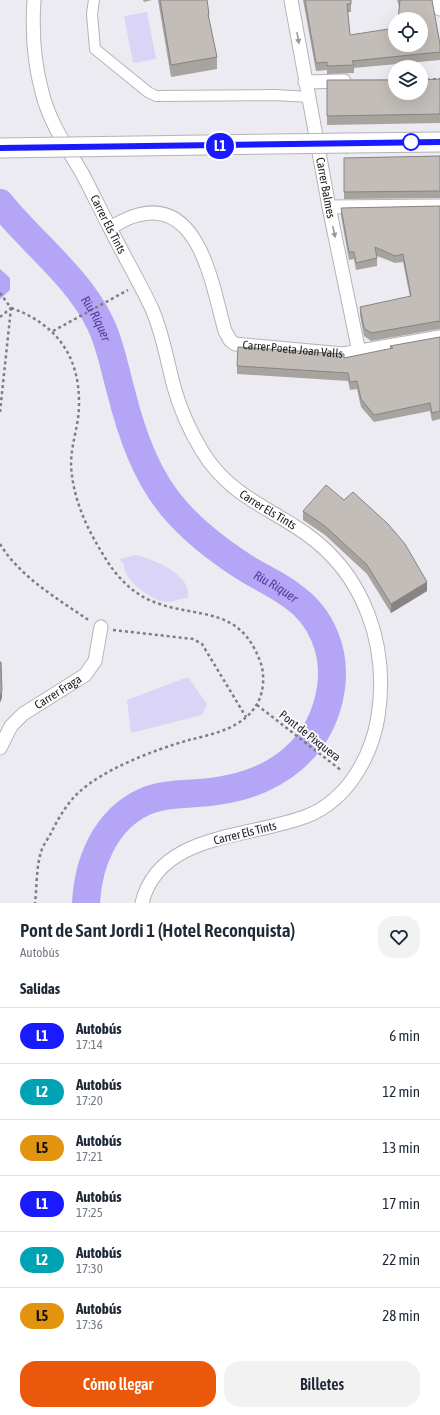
<!DOCTYPE html>
<html lang="es">
<meta charset="utf-8">
<style>
body{margin:0;font-family:"Asap Condensed",sans-serif;background:#f2f2f3;color:#1f2937;height:100vh;display:flex;flex-direction:column;font-size:15px;white-space:nowrap}
*{box-sizing:border-box;margin:0}
p{font-size:13px;color:#747a83}
.icon{flex:none;width:22px;height:22px;fill:none;stroke:currentColor;stroke-width:2;stroke-linecap:round;stroke-linejoin:round}
.map{position:relative;height:903px;overflow:hidden}
.panel{display:flex;flex-direction:column;background:#fff;flex:1}
.panel>*{flex:none}
.badge{padding:0 8px;border-radius:13px;font-size:14px;line-height:26px}
.buttons{position:absolute;left:388px;top:12px;display:grid;gap:8px}
.buttons a{display:grid;place-items:center;width:40px;height:40px;border-radius:50%;background:#fff;box-shadow:0 4px 16px #0002;font-size:20px}
.map>.badge{position:absolute;translate:-50% -50%;box-shadow:0 0 0 2px #fff}
h2{padding:0 20px;font-size:15px;line-height:36px}
.round{display:grid;place-items:center;flex:none;width:42px;height:42px;border-radius:16px;background:#f2f2f3}
.headline{display:flex;align-items:center;justify-content:space-between;height:68px;padding:0 20px}
h1{font-size:19px;font-weight:600;line-height:30px}
.primary-button{display:flex;gap:8px;margin-top:auto;padding:8px 20px}
.primary-button a{flex:1;height:46px;border-radius:16px;background:#ea580c;color:#fff;font-size:16px;font-weight:600;line-height:46px;text-align:center}
.primary-button a+a{background:#f2f2f3;color:#1f2937}
ul{padding:0;list-style:none}
li{display:flex;align-items:center;gap:12px;height:56px;padding:0 20px;border-top:1px solid #e0e1e3}
li div{flex:1}
li b{display:block;font-size:15px}
li em{font-style:normal}
li .badge{min-width:44px;font-weight:700;text-align:center}
.map>svg:first-child{display:block}
.green{fill:#dad5f7}
.water{fill:#b4a5f7}
.lines{fill:none;stroke-linecap:round;stroke-linejoin:round}
.river{stroke:#b4a5f7;stroke-width:28}
.pedestrian-casing{stroke:#b4b3b9;stroke-width:12}
.minor-casing{stroke:#b4b3b9;stroke-width:15}
.secondary-casing{stroke:#b4b3b9;stroke-width:21}
.path{stroke:#7e7e82;stroke-width:2.5;stroke-dasharray:3 3;stroke-linecap:butt}
.pedestrian{stroke:#fff;stroke-width:10}
.minor{stroke:#fff;stroke-width:13}
.secondary{stroke:#fff;stroke-width:19}
.secondary-bridge-casing{stroke:#b4b3b9;stroke-width:21;stroke-linecap:butt}
.secondary-bridge{stroke:#fff;stroke-width:19}
.wall{fill:#a7a39f}
.shaded-wall{fill:#888482}
.building{fill:#c2bdb9;stroke:#888482}
.oneway{fill:#99999a}
.line-casing{stroke:#fff;stroke-width:9}
.line{stroke:#1a1aff;stroke-width:6}
.stop-dot{fill:#fff;stroke:#1a1aff;stroke-width:2}
.labels{text-anchor:middle;dominant-baseline:central;stroke-width:4;stroke-linejoin:round;paint-order:stroke}
.street-label{font-size:12px;fill:#1c1c1e;stroke:#faf9fe}
.water-label{font-size:13px;font-style:italic;fill:#543a99;stroke:#faf9fe}
</style>
<div class="map">
<svg width="440" height="903" viewBox="0 0 440 903">
<rect width="100%" height="100%" fill="#ecebf2"/>
<path class="green" d="M147 12 156 59 133 63 124 16Z
M135 555C154 559 192 574 188 598 181 598 176 601 169 602 154 603 122 580 124 564L119 559Z
M188 677 207 704 202 715 131 733 127 700Z"/>
<path class="water" d="M0 269 10 278V290L0 299Z"/>
<g class="lines">
<path class="river" id="s1" d="M0 203C32 243 77 276 100 323 110 343 114 366 120 388 131 432 146 478 177 512 195 532 218 550 241 565 257 576 275 583 291 595 322 616 336 652 331 688 322 749 275 783 217 791 193 795 166 792 144 802 105 820 88 863 86 903"/>
<defs>
<path id="pedestrian" d="M94 0 92 14 95 49 148 92 156 96 275 95 309 97"/>
<g id="minor">
<path id="s2" d="M34 0C32 30 34 63 42 92 49 122 68 149 83 175 93 194 102 213 112 232 125 258 140 283 152 309 163 334 167 361 174 387 180 409 190 431 202 451 229 495 266 506 305 533 365 575 389 646 378 717 371 758 347 800 307 816 251 838 159 832 142 903"/>
<path id="s3" d="M291 0 329 207 359 352"/>
<path d="M438 0 440 9"/>
<path d="M305 82 344 81"/>
<path d="M329 207 440 206"/>
<path id="s4" d="M110 228C119 223 128 217 138 215 201 198 213 290 225 331L230 340 235 344 343 354 440 337"/>
<path id="s5" d="M0 748 11 726 23 714 85 675 95 661 101 627"/>
</g>
<path id="secondary" d="M349 143 440 142"/>
</defs>
<use href="#pedestrian" class="pedestrian-casing"/>
<use href="#minor" class="minor-casing"/>
<use href="#secondary" class="secondary-casing"/>
<path class="path" d="M421 80 440 79
M0 293 11 308
M11 308C57 324 80 357 79 405 79 425 71 444 71 465 73 502 89 533 109 564 120 580 135 595 154 602 198 619 239 605 260 661 265 673 264 691 258 702 245 728 213 734 189 740 154 750 103 769 77 794 66 805 58 819 51 833 48 839 43 845 41 852 36 868 37 887 35 903
M0 317 11 308
M53 331 128 290
M0 412 11 308
M0 544C21 578 58 599 90 621
M113 630 193 639 202 644 246 717
M257 705 342 771"/>
<use href="#pedestrian" class="pedestrian"/>
<use href="#minor" class="minor"/>
<use href="#secondary" class="secondary"/>
<defs>
<path id="secondary-bridge" d="M0 148 349 143"/>
</defs>
<use href="#secondary-bridge" class="secondary-bridge-casing"/>
<use href="#secondary-bridge" class="secondary-bridge"/>
</g>
<path class="wall" d="M143 0H152L144 2Z
M158 0H207L209 14V22L217 57V69L171 77Z
M303 0H351V12H348L350 35 421 45 399 6 397 0H432L440 44V60L354 68V73L327 74V70L316 71Z
M440 79V123L327 125V80Z
M440 156V198L344 199V158Z
M440 206V330L439 329 371 341 364 336 360 315V307L410 297 403 262 395 263 377 256V266L356 270 354 259 349 260 341 216V208Z
M440 337V419L432 421 430 411 374 422 361 407 357 389 350 390 348 381 237 374V366L344 358 390 349V346Z
M303 511 427 591 391 613 367 574 325 535 303 520Z"/>
<path class="shaded-wall" d="M427 582V591L391 613V604Z
M2 691V698L0 703V696Z"/>
<path class="building" d="M160 0H207L209 14H208L217 57 171 65Z
M305 0H351V4H347L350 35 395 28V45H421V19H398L400 0H432L440 44V52L352 61 354 65 327 66V62L316 63Z
M440 79V114L327 116V80H395V93H421V80Z
M440 156V191L344 192V158Z
M440 206V322L439 321 371 333 364 328 360 307 411 296 403 254 395 256 375 247 377 258 356 263 354 252H349L341 208Z
M440 337V411L432 413 430 403 374 415 361 399 357 381 350 382 348 373 237 366 238 347 344 354V358L393 348 390 346Z
M326 485 344 500 353 492 388 524 405 544 427 582 391 604 367 565 325 526 303 511Z
M0 662H1L2 691 0 696Z"/>
<defs><path id="oneway-solid" d="M-6-.8H1V-3.2L6.5 0L1 3.2V.8H-6Z"/></defs>
<g class="oneway">
<use href="#oneway-solid" transform="translate(298 38) rotate(80)"/>
<use href="#oneway-solid" transform="translate(334 232) rotate(78)"/>
</g>
<g class="lines">
<defs>
<path id="line" d="M0 148 440 142"/>
</defs>
<use href="#line" class="line-casing"/>
<use href="#line" class="line"/>
</g>
<circle class="stop-dot" cx="411" cy="142" r="8"/>
<g class="labels">
<g class="street-label">
<text stroke="none"><textPath href="#s3" startOffset="191">Carrer Balmes</textPath></text>
<text stroke="none"><textPath href="#s2" startOffset="241">Carrer Els Tints</textPath></text>
<text stroke="none"><textPath href="#s4" startOffset="269">Carrer Poeta Joan Valls</textPath></text>
<text stroke="none"><textPath href="#s2" startOffset="577">Carrer Els Tints</textPath></text>
<text stroke="none"><textPath href="#s5" startOffset="83">Carrer Fraga</textPath></text>
<text transform="translate(310 736) rotate(38)">Pont de Pixquera</text>
<text transform="translate(245 833) rotate(-14)">Carrer Els Tints</text>
</g>
<g class="water-label">
<text stroke="none"><textPath href="#s1" startOffset="151">Riu Riquer</textPath></text>
<text stroke="none"><textPath href="#s1" startOffset="487">Riu Riquer</textPath></text>
</g>
</g>
</svg>
<div class="buttons">
<a><svg class="icon" aria-label="locate" viewBox="0 0 24 24"><circle cx="12" cy="12" r="6"/><path d="M12 2v4M12 18v4M2 12h4M18 12h4"/></svg></a>
<a><svg class="icon" aria-label="layers" viewBox="0 0 24 24"><path d="M12 4l9 5-9 5-9-5zM3 14l9 5 9-5"/></svg></a>
</div>
<b class="badge" style="left:220px;top:146px;background:#1a1aff;color:#fff">L1</b>
</div>
<section class="panel">
<div class="headline"><div><h1>Pont de Sant Jordi 1 (Hotel Reconquista)</h1><p>Autobús</p></div><a class="round"><svg class="icon" aria-label="heart" viewBox="0 0 24 24"><path d="M12 20l-8-8c-3-5 5-10 8-4 3-6 11-1 8 4z"/></svg></a></div>
<h2>Salidas</h2>
<ul>
<li><span class="badge" style="background:#1a1aff;color:#fff">L1</span><div><b>Autobús</b><p>17:14</p></div><em>6 min</em></li>
<li><span class="badge" style="background:#00a3b4;color:#fff">L2</span><div><b>Autobús</b><p>17:20</p></div><em>12 min</em></li>
<li><span class="badge" style="background:#e3940e;color:#111">L5</span><div><b>Autobús</b><p>17:21</p></div><em>13 min</em></li>
<li><span class="badge" style="background:#1a1aff;color:#fff">L1</span><div><b>Autobús</b><p>17:25</p></div><em>17 min</em></li>
<li><span class="badge" style="background:#00a3b4;color:#fff">L2</span><div><b>Autobús</b><p>17:30</p></div><em>22 min</em></li>
<li><span class="badge" style="background:#e3940e;color:#111">L5</span><div><b>Autobús</b><p>17:36</p></div><em>28 min</em></li>
</ul>
<div class="primary-button"><a>Cómo llegar</a><a>Billetes</a></div>
</section>
